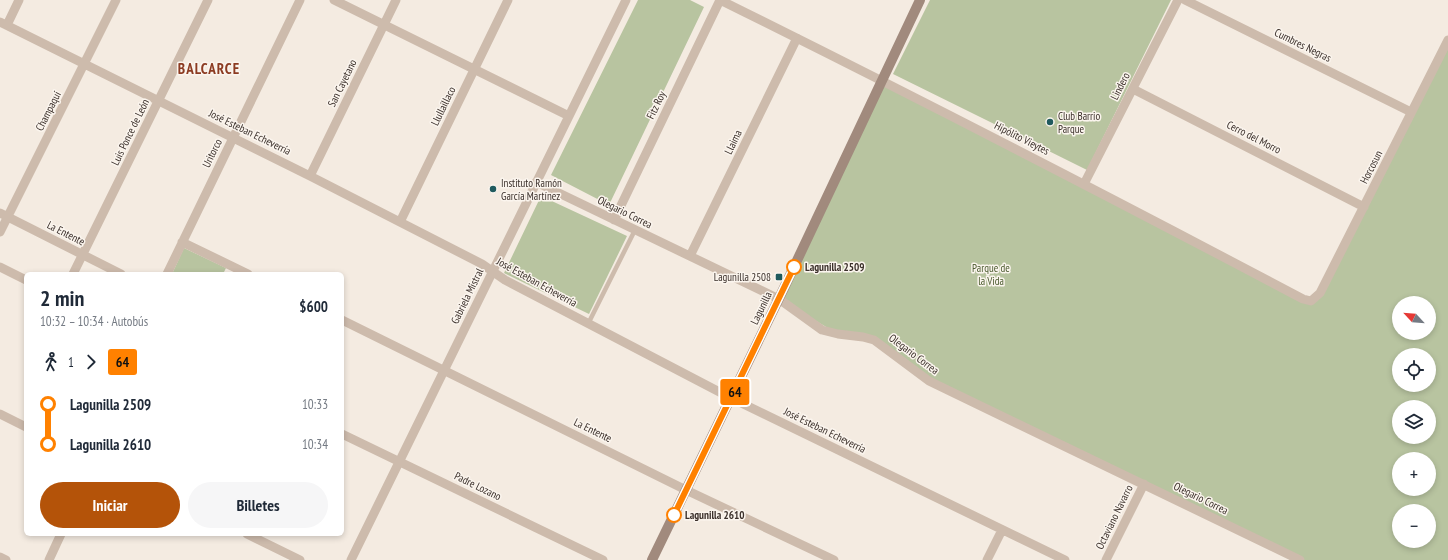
<!DOCTYPE html>
<html lang="es">
<meta charset="utf-8">
<style>
body{margin:0;font-family:"PT Sans Narrow",sans-serif;background:#f6f6f7;color:#1f2937;height:100vh;display:flex;flex-direction:column;font-size:15px;white-space:nowrap}
*{box-sizing:border-box;margin:0}
p{font-size:13px;color:#747a83}
.icon{flex:none;width:22px;height:22px;fill:none;stroke:currentColor;stroke-width:2;stroke-linecap:round;stroke-linejoin:round}
.map{position:relative;flex:1;overflow:hidden}
.side{position:absolute;left:24px;top:272px;width:320px;height:264px;display:flex;flex-direction:column;background:#fff;border-radius:6px;box-shadow:0 2px 6px #0003}
.side>*{flex:none}
.badge{padding:0 8px;border-radius:3px;font-size:14px;line-height:26px}
.needle{width:26px;rotate:296deg}
.buttons{position:absolute;left:1392px;top:296px;display:grid;gap:8px}
.buttons a{display:grid;place-items:center;width:44px;height:44px;border-radius:50%;background:#fff;box-shadow:0 2px 6px #0003;font-size:20px}
.map>.badge{position:absolute;translate:-50% -50%;box-shadow:0 0 0 2px #fff}
.legs{display:flex;align-items:center;gap:6px;height:44px;padding:0 16px;font-size:13px}
.legs p{margin-inline-start:auto}
.overview{display:flex;align-items:center;justify-content:space-between;height:68px;padding:0 16px}
h1{font-size:22px;font-weight:700;line-height:30px}
.cta{display:flex;gap:8px;margin-top:auto;padding:8px 16px}
.cta a{flex:1;height:46px;border-radius:24px;background:#b45309;color:#fff;font-size:16px;font-weight:700;line-height:46px;text-align:center}
.cta a+a{background:#f6f6f7;color:#1f2937}
ul{padding:0 16px;list-style:none}
li{display:flex;align-items:center;gap:14px;height:40px;font-size:15px}
li i{display:grid;place-items:center;width:6px;height:100%;margin:0 5px;background:currentColor}
li i::after{content:'';width:10px;height:10px;margin:-5px;border:3px solid;border-radius:50%;background:#fff}
li p{margin-inline-start:auto}
li:first-child i{background:linear-gradient(#0000 50%,currentColor 0)}
li:last-child i{background:linear-gradient(currentColor 50%,#0000 0)}
.map>svg:first-child{display:block}
.green{fill:#b8c4a0;fill-rule:evenodd}
.lines{fill:none;stroke-linecap:round;stroke-linejoin:round}
.service{stroke:#cdbbac;stroke-width:4.5}
.minor{stroke:#cdbbac;stroke-width:9}
.secondary{stroke:#a18a7d;stroke-width:10}
.line-1-casing{stroke:#fff;stroke-width:9}
.line-1{stroke:#ff8100;stroke-width:6}
.poi-dot{fill:#1f5a5e;stroke:#fbf5ee;stroke-width:1.5}
.stop-1-dot{fill:#fff;stroke:#ff8100;stroke-width:2}
.labels{text-anchor:middle;dominant-baseline:central;stroke-width:3;stroke-linejoin:round;paint-order:stroke}
.street-label{font-size:11px;fill:#3b302b;stroke:#fbf5ee}
.poi-label{font-size:11px;fill:#3b302b;stroke:#fbf5ee;text-anchor:start}
.stop-label{font-size:11px;font-weight:bold;fill:#3b302b;stroke:#fbf5ee;text-anchor:start}
.park-label{font-size:11px;fill:#4a5a2e;stroke:#fbf5ee}
.district-label{font-size:15px;font-weight:bold;letter-spacing:1px;fill:#8c3b22;stroke:#fbf5ee}
</style>
<div class="map">
<svg width="1448" height="560" viewBox="0 0 1448 560">
<rect width="100%" height="100%" fill="#f4ebe1"/>
<path class="green" d="M638 0H690L704 7 609 205 551 175Z
M930 0H1171L1087 170 893 74Z
M1448 40V560H1300L929 381 884 346 838 334 779 299 882 80 1303 299 1320 293ZM1399 303H1429V333H1399ZM1399 355H1429V385H1399ZM1399 407H1429V437H1399ZM1399 459H1429V489H1399ZM1399 511H1429V541H1399Z
M541 196 627 236 589 314 504 273Z
M184 248 226 268 223 274H172Z"/>
<g class="lines">
<path class="service" d="M588 324 635 230"/>
<path class="minor" d="M334 0 569 116
M720 0C916 97 1110 197 1303 299L1311 301 1320 293 1448 40
M1185 0 1411 112
M0 22 310 176 482 264 505 280 731 398 1065 560
M7 25 19 0
M1133 89 1364 207
M310 176 396 0
M536 182 779 299 822 330 838 334 863 337 874 340 929 381 1300 560
M1084 184 1178 0
M0 213 121 274
M614 220 720 0
M400 222 508 0
M0 232 116 0
M182 242 248 274
M690 256 797 38
M0 267 26 280
M73 274 208 0
M167 274 300 0
M342 320 686 490 834 560
M0 414 26 427
M342 434 603 560
M247 534 300 560
M0 557 6 560
M49 560 61 534
M351 560 626 0
M987 560 1002 530
M1106 560 1144 484"/>
<path class="secondary" d="M652 560 784 288 920 0"/>
</g>
<g class="lines">
<defs>
<path id="line-1" d="M674 515 794 267"/>
</defs>
<use href="#line-1" class="line-1-casing"/>
<use href="#line-1" class="line-1"/>
</g>
<g class="poi-dot">
<circle cx="1050" cy="122" r="4"/>
<circle cx="493" cy="189" r="4"/>
<rect x="775" y="273" width="8" height="8" rx="2"/>
</g>
<g class="stop-1-dot">
<circle cx="794" cy="267" r="7"/>
<circle cx="674" cy="515" r="7"/>
</g>
<g class="labels">
<g class="street-label">
<text transform="translate(1303 45) rotate(26)">Cumbres Negras</text>
<text transform="translate(342 83) rotate(-64)">San Cayetano</text>
<text transform="translate(1120 86) rotate(-63)">Lindero</text>
<text transform="translate(656 105) rotate(-64)">Fitz Roy</text>
<text transform="translate(443 106) rotate(-64)">Llullaillaco</text>
<text transform="translate(48 111) rotate(-63)">Champaquí</text>
<text transform="translate(130 132) rotate(-64)">Luis Ponce de León</text>
<text transform="translate(250 132) rotate(26)">José Esteban Echeverría</text>
<text transform="translate(1254 137) rotate(27)">Cerro del Morro</text>
<text transform="translate(1022 138) rotate(27)">Hipólito Vieytes</text>
<text transform="translate(733 142) rotate(-64)">Llaima</text>
<text transform="translate(212 153) rotate(-64)">Uritorco</text>
<text transform="translate(1371 167) rotate(-63)">Horcosun</text>
<text transform="translate(625 212) rotate(26)">Olegario Correa</text>
<text transform="translate(66 233) rotate(27)">La Entente</text>
<text transform="translate(537 282) rotate(29)">José Esteban Echeverría</text>
<text transform="translate(467 296) rotate(-64)">Gabriela Mistral</text>
<text transform="translate(761 308) rotate(-64)">Lagunilla</text>
<text transform="translate(914 354) rotate(37)">Olegario Correa</text>
<text transform="translate(593 430) rotate(26)">La Entente</text>
<text transform="translate(825 430) rotate(26)">José Esteban Echeverría</text>
<text transform="translate(478 486) rotate(26)">Padre Lozano</text>
<text transform="translate(1201 498) rotate(26)">Olegario Correa</text>
<text transform="translate(1114 517) rotate(-64)">Octaviano Navarro</text>
</g>
<g class="poi-label">
<text x="1058" y="116">Club Barrio<tspan x="1058" dy="13">Parque</tspan></text>
<text x="501" y="183">Instituto Ramón<tspan x="501" dy="13">García Martínez</tspan></text>
<text x="771" y="277" text-anchor="end">Lagunilla 2508</text>
</g>
<g class="stop-label">
<text x="805" y="267">Lagunilla 2509</text>
<text x="685" y="515">Lagunilla 2610</text>
</g>
<g class="park-label">
<text x="991" y="268">Parque de<tspan x="991" dy="13">la Vida</tspan></text>
</g>
<g class="district-label">
<text x="209" y="68">BALCARCE</text>
</g>
</g>
</svg>
<div class="buttons">
<a><svg class="needle" viewBox="-14 -14 28 28"><path d="M0-13l5 13h-10z" fill="#e53935"/><path d="M0 13l5-13h-10z" fill="#747a83"/></svg></a>
<a><svg class="icon" aria-label="locate" viewBox="0 0 24 24"><circle cx="12" cy="12" r="6"/><path d="M12 2v4M12 18v4M2 12h4M18 12h4"/></svg></a>
<a><svg class="icon" aria-label="layers" viewBox="0 0 24 24"><path d="M12 4l9 5-9 5-9-5zM3 14l9 5 9-5"/></svg></a>
<a>+</a>
<a>−</a>
</div>
<b class="badge" style="left:735px;top:392px;background:#ff8100;color:#111">64</b>
<section class="side">
<div class="overview"><div><h1>2 min</h1><p>10:32 – 10:34 · Autobús</p></div><b>$600</b></div>
<div class="legs"><svg class="icon" aria-label="walk" viewBox="0 0 24 24"><circle cx="13" cy="4" r="2"/><path d="M13 8l-2 6 4 7M11 14l-3 7M7 12l3-4h3l4 4"/></svg>1<svg class="icon" aria-label="forward" viewBox="0 0 24 24"><path d="M9 5l7 7-7 7"/></svg><b class="badge" style="background:#ff8100;color:#111">64</b></div>
<ul>
<li><i style="color:#ff8100"></i><b>Lagunilla 2509</b><p>10:33</p></li>
<li><i style="color:#ff8100"></i><b>Lagunilla 2610</b><p>10:34</p></li>
</ul>
<div class="cta"><a>Iniciar</a><a>Billetes</a></div>
</section>
</div>
